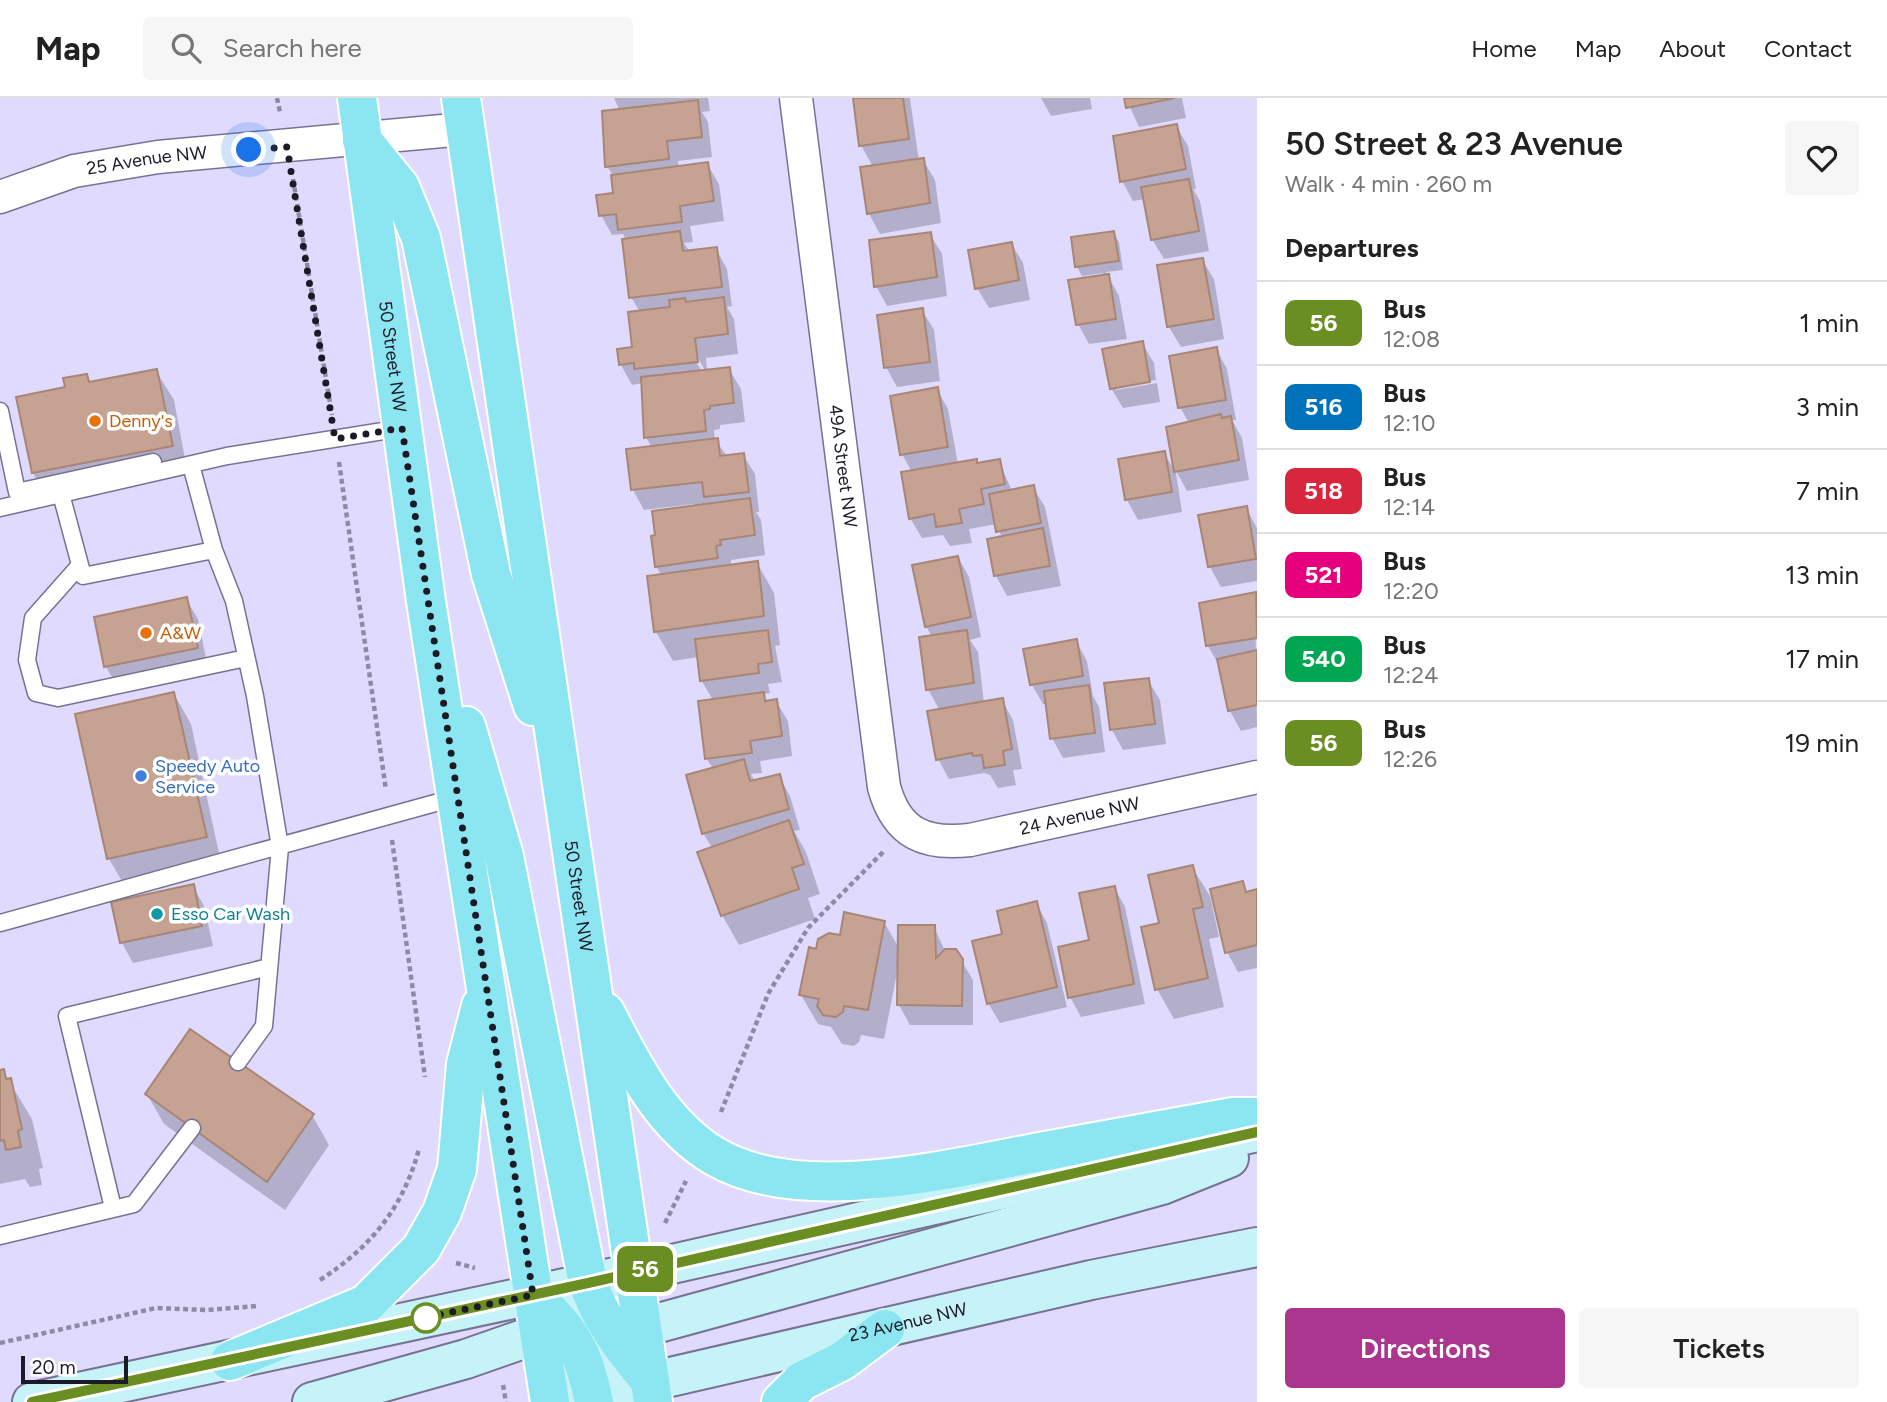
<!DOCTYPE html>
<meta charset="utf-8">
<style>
body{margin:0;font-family:Figtree,sans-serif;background:#f6f6f6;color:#222;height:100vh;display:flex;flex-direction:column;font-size:26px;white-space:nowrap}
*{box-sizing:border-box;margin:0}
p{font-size:23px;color:#767676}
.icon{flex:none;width:38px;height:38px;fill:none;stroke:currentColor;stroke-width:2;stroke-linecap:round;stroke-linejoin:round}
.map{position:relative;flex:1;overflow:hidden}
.drawer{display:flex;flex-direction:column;background:#fff;width:630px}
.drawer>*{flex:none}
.badge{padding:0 14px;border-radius:10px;font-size:24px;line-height:46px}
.scale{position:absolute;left:21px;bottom:18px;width:107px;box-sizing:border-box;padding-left:7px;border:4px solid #1c1a26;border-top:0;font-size:19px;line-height:24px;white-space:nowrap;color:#1c1a26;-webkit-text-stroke:5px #fff;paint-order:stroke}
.you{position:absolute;width:35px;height:35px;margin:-18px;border:5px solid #fff;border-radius:50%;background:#1a73e8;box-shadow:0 0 0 10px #1a73e833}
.map>.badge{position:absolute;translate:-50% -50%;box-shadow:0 0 0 4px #fff}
h2{padding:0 28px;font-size:26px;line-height:63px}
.round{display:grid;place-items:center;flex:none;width:74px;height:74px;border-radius:7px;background:#f6f6f6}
.overview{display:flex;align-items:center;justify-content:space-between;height:119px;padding:0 28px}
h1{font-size:33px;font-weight:600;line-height:52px}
.primary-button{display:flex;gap:14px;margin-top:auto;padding:14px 28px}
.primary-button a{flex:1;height:80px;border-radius:7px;background:#ab368f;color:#fff;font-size:28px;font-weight:600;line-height:80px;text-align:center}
.primary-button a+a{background:#f6f6f6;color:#222}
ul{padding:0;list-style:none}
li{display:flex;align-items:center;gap:21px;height:84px;padding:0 28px;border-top:2px solid #e0e0e0}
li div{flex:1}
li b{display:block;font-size:26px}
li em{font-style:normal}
li .badge{min-width:77px;font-weight:700;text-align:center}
header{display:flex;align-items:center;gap:42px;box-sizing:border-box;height:98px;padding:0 35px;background:#fff;border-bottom:2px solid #e0e0e0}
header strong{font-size:33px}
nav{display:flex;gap:38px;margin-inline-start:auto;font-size:24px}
.search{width:490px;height:63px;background:#f6f6f6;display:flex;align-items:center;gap:18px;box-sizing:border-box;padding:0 24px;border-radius:7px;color:#767676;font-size:26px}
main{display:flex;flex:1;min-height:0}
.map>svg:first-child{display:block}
.shadow{fill:#0003;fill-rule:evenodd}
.building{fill:#c5a292;stroke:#a88676;stroke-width:2}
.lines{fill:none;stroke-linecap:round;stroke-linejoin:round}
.service-casing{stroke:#777291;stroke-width:19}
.minor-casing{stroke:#777291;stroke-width:35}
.secondary-casing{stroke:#777291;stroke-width:42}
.primary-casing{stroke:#fff;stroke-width:42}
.path{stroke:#8d8aa3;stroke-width:4.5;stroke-dasharray:5 3.5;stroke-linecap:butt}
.service{stroke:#fff;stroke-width:16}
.minor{stroke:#fff;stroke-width:32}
.secondary{stroke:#c6f3f8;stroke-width:38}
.primary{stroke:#8ce6f1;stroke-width:38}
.line-casing{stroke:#fff;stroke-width:16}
.line{stroke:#6b8e23;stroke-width:10}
.walk{stroke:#1c1a26;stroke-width:7;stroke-dasharray:0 12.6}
.food-dot{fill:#e8710a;stroke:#fff;stroke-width:2.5}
.shop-dot{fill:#3f7fe0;stroke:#fff;stroke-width:2.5}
.culture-dot{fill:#0f9aa8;stroke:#fff;stroke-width:2.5}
.stop-dot{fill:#fff;stroke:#6b8e23;stroke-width:3.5}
.labels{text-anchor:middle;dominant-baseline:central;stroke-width:7;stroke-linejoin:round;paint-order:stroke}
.street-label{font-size:18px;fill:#1c1a26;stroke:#fff}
.food-label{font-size:18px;fill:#c56008;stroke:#fff;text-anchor:start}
.shop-label{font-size:18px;fill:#366cbe;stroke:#fff;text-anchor:start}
.culture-label{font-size:18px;fill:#0d838f;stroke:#fff;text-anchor:start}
</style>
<header>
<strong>Map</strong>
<div class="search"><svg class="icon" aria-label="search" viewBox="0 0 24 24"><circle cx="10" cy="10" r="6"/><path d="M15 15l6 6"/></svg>Search here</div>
<nav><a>Home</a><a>Map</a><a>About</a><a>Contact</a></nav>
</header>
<main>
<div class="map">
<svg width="1257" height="1304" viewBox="0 0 1257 1304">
<rect width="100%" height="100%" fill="#e0dbfe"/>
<path class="shadow" d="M614 0H708L710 13 702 14 708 24 712 59 678 63 679 70 707 66 719 86 724 123 690 128 693 144 684 145 690 154 716 151 727 171 732 208 727 209 734 221 738 256 706 260 707 273 729 271 741 291 745 324 720 327V331L714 332 715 342 727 358 743 357 755 376 759 414H756L761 422 765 457 731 462V469L757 465 774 495 780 547 775 548 782 584 768 586 770 595 763 596 768 604 776 603 788 623 792 658 760 663 762 675 751 676 755 684 779 678 790 698 800 732 794 733 806 754 820 796 808 800 815 821 739 847 722 817 712 750 703 735 713 671 707 661 699 604 713 602 701 582 699 559 673 563 656 534 662 478 656 468 694 406 644 412 633 392 652 350 646 339 643 285 632 287 621 267 633 250 640 214 631 199 626 142 623 136 612 137 601 117 615 96 613 78 607 68 620 13ZM695 255 706 274H702L692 257Z
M854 0H910L919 63 923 62 935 82 941 125 880 136 869 116 873 69 861 47Z
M1041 0H1090L1092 11 1051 18Z
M1126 0H1182L1186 20 1139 29Z
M1176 28 1188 48 1196 91H1193L1200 103 1209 153 1164 161 1152 141 1145 101 1133 103 1122 83Z
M1113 135 1119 144 1123 172 1106 174 1119 198 1127 241 1089 246 1078 226 1103 175 1082 178 1077 169Z
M930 136 942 156 947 198 887 208 876 188Z
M1011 145 1023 165 1030 202 989 210 977 190Z
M1202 162 1214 181 1224 241 1181 249 1169 229Z
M922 212 934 232 940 283 897 289 886 269Z
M1142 245 1154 265 1156 282 1116 288V292L1157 285 1160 304 1123 310 1111 290Z
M1216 251 1227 271 1236 322H1232L1242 340 1249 382 1187 393 1176 373 1189 325 1180 309Z
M156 273 174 302 188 377 50 404 33 375 18 300 67 291 87 278 91 286Z
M937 291 948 311 958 366 976 363 978 367 999 363 1012 393 1033 389 1045 409 1061 488 1007 498 996 478 989 442 1002 440 997 426 969 431 972 445 950 448 943 437 922 440 910 420 912 374 902 356Z
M1164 355 1176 375 1182 414 1138 422 1127 402Z
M1246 410 1257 430V483L1221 489 1210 469 1200 418Z
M958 459 969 479 981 539 970 542 978 554 984 605 1002 602 1013 622 1022 671 1013 672 1016 687 998 690 990 677 984 675 949 681 938 661 940 613 928 591 932 539 926 528Z
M1255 496 1257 629 1241 633 1230 613 1220 569 1208 548 1201 506Z
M186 501 198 521 208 570 118 589 106 569 96 521Z
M1076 543 1087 563 1093 598 1099 609 1105 654 1063 660 1052 640 1047 606H1043L1032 587Z
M1148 582 1160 602 1166 646 1123 652 1112 632Z
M174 596 191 626 222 769 126 790 109 761 77 618Z
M1192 769 1210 798 1219 839 1209 841 1224 909 1174 921 1157 891 1161 826Z
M1242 785 1248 795 1257 793V870L1238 874 1227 854Z
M193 788 204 808 213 848 133 865 122 845Z
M1114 789 1125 809 1145 906 1081 919 1070 899Z
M1036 805 1047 825 1067 909 1000 925 988 905 1004 838Z
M884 824 899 850 934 829 945 853 961 862 973 882V927H910L899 907 897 875 884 941 861 937 859 944 854 948 842 946 831 929 818 926 801 897 817 853 842 840Z
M3 973 32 1021 43 1070 39 1071 42 1087 30 1089 25 1081 0 1086V974Z
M147 996 312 1017 329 1047 285 1112 164 1026Z"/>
<path class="building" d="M853 0H903L909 41 859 48Z
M1124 0H1175L1126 10Z
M698 2 702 39 667 43 669 61 605 69 602 13Z
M1177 26 1186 71 1120 84 1113 38Z
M924 60 930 105 867 116 860 69Z
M708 64 714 103 680 108 682 124 618 132 616 116 599 118 596 97 613 95 611 77Z
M1189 81 1199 133 1151 142 1141 89Z
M680 133 683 153 717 149 722 189 629 200 622 141Z
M1114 133 1119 163 1075 169 1071 139Z
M931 134 937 179 874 189 869 142Z
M1012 144 1019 182 975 191 968 152Z
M1203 160 1214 221 1167 229 1157 167Z
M1109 176 1116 221 1076 227 1068 182Z
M724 199 728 236 695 240 698 264 634 271V265L619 267 617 251 632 249 628 214 670 209 669 202 685 200 686 204Z
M923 210 930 264 884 270 877 217Z
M1143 243 1150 284 1110 291 1102 251Z
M1217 249 1226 302 1178 310 1169 258Z
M730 269 734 305 710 308V311L704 312 706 333 644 340 641 279Z
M157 271 173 348 32 375 16 299 65 289 63 280 87 276 89 284Z
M938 289 948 349 900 357 890 298Z
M1221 316 1222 320 1231 318 1239 362 1174 374 1166 329Z
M718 340 720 358 744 355 749 394 704 399 702 384 631 392 626 351Z
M1165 353 1172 394 1125 402 1118 361Z
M977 361V365L1000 361 1005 386 981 391 984 406 959 411 962 425 936 429 934 416 909 421 901 374Z
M1034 387 1041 425 996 434 989 396Z
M750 400 755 437 720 442 721 447 716 448 718 460 655 469 651 438 655 437 652 413Z
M1247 408 1256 461 1208 469 1198 417Z
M1043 430 1050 468 994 478 987 441Z
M958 458 971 519 925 529 912 467Z
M758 463 764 518 654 534 647 478Z
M1256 494 1257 540 1206 548 1199 505Z
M187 499 198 550 104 569 94 519Z
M768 532 772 564 758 566 759 575 700 583 695 541Z
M967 532 974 585 926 592 919 539Z
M1077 541 1083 578 1030 587 1023 551Z
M1257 552V607L1228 613 1217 561Z
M1149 580 1155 626 1110 632 1104 585Z
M1089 587 1095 635 1050 641 1044 593Z
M174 594 207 739 107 761 75 616Z
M764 594 765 603 777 601 782 638 750 643 752 655 705 661 698 603Z
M1003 600 1012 651 1003 653 1005 667 984 670 982 657 973 658 972 655 936 662 927 613Z
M744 661 750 683 780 676 789 711 702 736 686 677Z
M789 722 804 766 792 770 799 791 721 818 697 754Z
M1193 767 1203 809 1193 811 1208 880 1155 892 1141 829 1159 825 1148 777Z
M1243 783 1246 794 1257 791V847L1225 855 1210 791Z
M194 786 202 828 120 845 111 804Z
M1115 788 1134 886 1068 900 1058 849 1089 842 1079 795Z
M1037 803 1057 889 987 906 972 843 1002 836 997 813Z
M844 814 885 823 868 912 844 908 843 914 836 919 823 917 817 908 819 901 799 897 809 849 816 851 818 841 829 835 840 837Z
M898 827H935L936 860 945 851H956L963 861 962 908 897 907Z
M190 931 314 1016 267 1084 145 996Z
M4 971 6 981 11 980 22 1031 18 1033 21 1049 6 1052 4 1042 0 1043V972Z"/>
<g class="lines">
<defs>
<path id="service" d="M0 313 17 394 153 364
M61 396 83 478 214 452 191 367
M0 410 227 358 402 330
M214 452 234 503 255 598 280 749 264 928 238 964
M80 467 33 520 27 562 36 595 58 600 246 560
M0 825 457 699
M113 1110 67 918 269 869
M0 1138 134 1106 192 1030"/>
<g id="minor">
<path id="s1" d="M796 0 884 689C897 736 925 747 970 742L1257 679"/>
<path id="s2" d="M0 99 74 73 158 59 464 31"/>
</g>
<g id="secondary">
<path d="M32 1304 588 1185 1257 1034"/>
<path d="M312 1304 466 1261 569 1225"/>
<path d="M554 1304 618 1245 644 1229 1162 1087 1229 1060"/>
<path id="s3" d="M562 1304 1091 1182 1257 1149"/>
</g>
<g id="primary">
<path id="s4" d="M357 0 426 503 550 1304"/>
<path id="s5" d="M461 0 653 1304"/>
<path d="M362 42 400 89 421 140 491 476 533 608"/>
<path d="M466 628 504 758 588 1185C602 1224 624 1252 650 1283"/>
<path d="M605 914C632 966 662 1028 716 1059 801 1108 948 1071 1040 1054 1104 1042 1169 1031 1233 1019H1257"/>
<path d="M533 1197C572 1234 583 1251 594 1304"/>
<path d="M230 1263 366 1206 421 1151 442 1114 457 1071 466 966 481 908"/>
<path d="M781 1304 802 1283 842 1263 885 1231"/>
</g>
</defs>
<use href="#service" class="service-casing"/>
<use href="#minor" class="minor-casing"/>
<use href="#secondary" class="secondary-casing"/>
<use href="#primary" class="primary-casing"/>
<path class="path" d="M277 0 280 14
M293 81 332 317
M339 364 386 692
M392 742 425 979
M721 1014 768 896 808 830 885 752
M665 1125 686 1083
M456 1165 475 1170
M320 1182C371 1149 403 1110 419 1051
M0 1245 156 1210 207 1212 257 1208
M503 1287 506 1304"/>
<use href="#service" class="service"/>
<use href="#minor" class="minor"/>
<use href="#secondary" class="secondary"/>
<use href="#primary" class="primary"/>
</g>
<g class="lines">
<defs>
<path id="line" d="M32 1304 588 1185 1257 1034"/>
</defs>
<use href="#line" class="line-casing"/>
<use href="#line" class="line"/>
<path class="walk" d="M249 52 287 49 335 341 402 330 533 1197 414 1222 426 1220"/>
</g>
<g class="food-dot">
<circle cx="95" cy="323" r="7"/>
<circle cx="146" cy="535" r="7"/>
</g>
<circle class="shop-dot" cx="141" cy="678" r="7"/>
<circle class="culture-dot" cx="157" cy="816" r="7"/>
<circle class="stop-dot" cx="426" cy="1220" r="14"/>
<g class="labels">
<g class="street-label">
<text stroke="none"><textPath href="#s2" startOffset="152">25 Avenue NW</textPath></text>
<text stroke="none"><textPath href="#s4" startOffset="261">50 Street NW</textPath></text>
<text stroke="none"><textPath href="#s1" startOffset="371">49A Street NW</textPath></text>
<text stroke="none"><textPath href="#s1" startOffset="920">24 Avenue NW</textPath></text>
<text stroke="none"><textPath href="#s5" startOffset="807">50 Street NW</textPath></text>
<text stroke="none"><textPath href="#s3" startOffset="355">23 Avenue NW</textPath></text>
</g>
<g class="food-label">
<text x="109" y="323">Denny's</text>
<text x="160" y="535">A&amp;W</text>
</g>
<g class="shop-label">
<text x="155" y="668">Speedy Auto<tspan x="155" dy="21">Service</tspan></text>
</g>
<g class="culture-label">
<text x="171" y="816">Esso Car Wash</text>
</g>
</g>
</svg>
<div class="scale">20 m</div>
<div class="you" style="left:249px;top:52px"></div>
<b class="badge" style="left:645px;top:1171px;background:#6b8e23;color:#fff">56</b>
</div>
<section class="drawer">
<div class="overview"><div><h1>50 Street &amp; 23 Avenue</h1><p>Walk · 4 min · 260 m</p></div><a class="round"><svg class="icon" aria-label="heart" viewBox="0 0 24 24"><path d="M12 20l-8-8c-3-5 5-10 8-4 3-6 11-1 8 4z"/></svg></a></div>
<h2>Departures</h2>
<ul>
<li><span class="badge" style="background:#6b8e23;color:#fff">56</span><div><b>Bus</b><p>12:08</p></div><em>1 min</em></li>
<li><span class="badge" style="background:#0072bc;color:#fff">516</span><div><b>Bus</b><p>12:10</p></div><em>3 min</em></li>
<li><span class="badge" style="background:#d7263d;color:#fff">518</span><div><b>Bus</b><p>12:14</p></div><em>7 min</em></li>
<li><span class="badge" style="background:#e6007e;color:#fff">521</span><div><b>Bus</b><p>12:20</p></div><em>13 min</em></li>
<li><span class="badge" style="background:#00a651;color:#fff">540</span><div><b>Bus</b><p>12:24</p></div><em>17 min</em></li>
<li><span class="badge" style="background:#6b8e23;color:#fff">56</span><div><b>Bus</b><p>12:26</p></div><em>19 min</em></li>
</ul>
<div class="primary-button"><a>Directions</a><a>Tickets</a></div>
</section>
</main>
